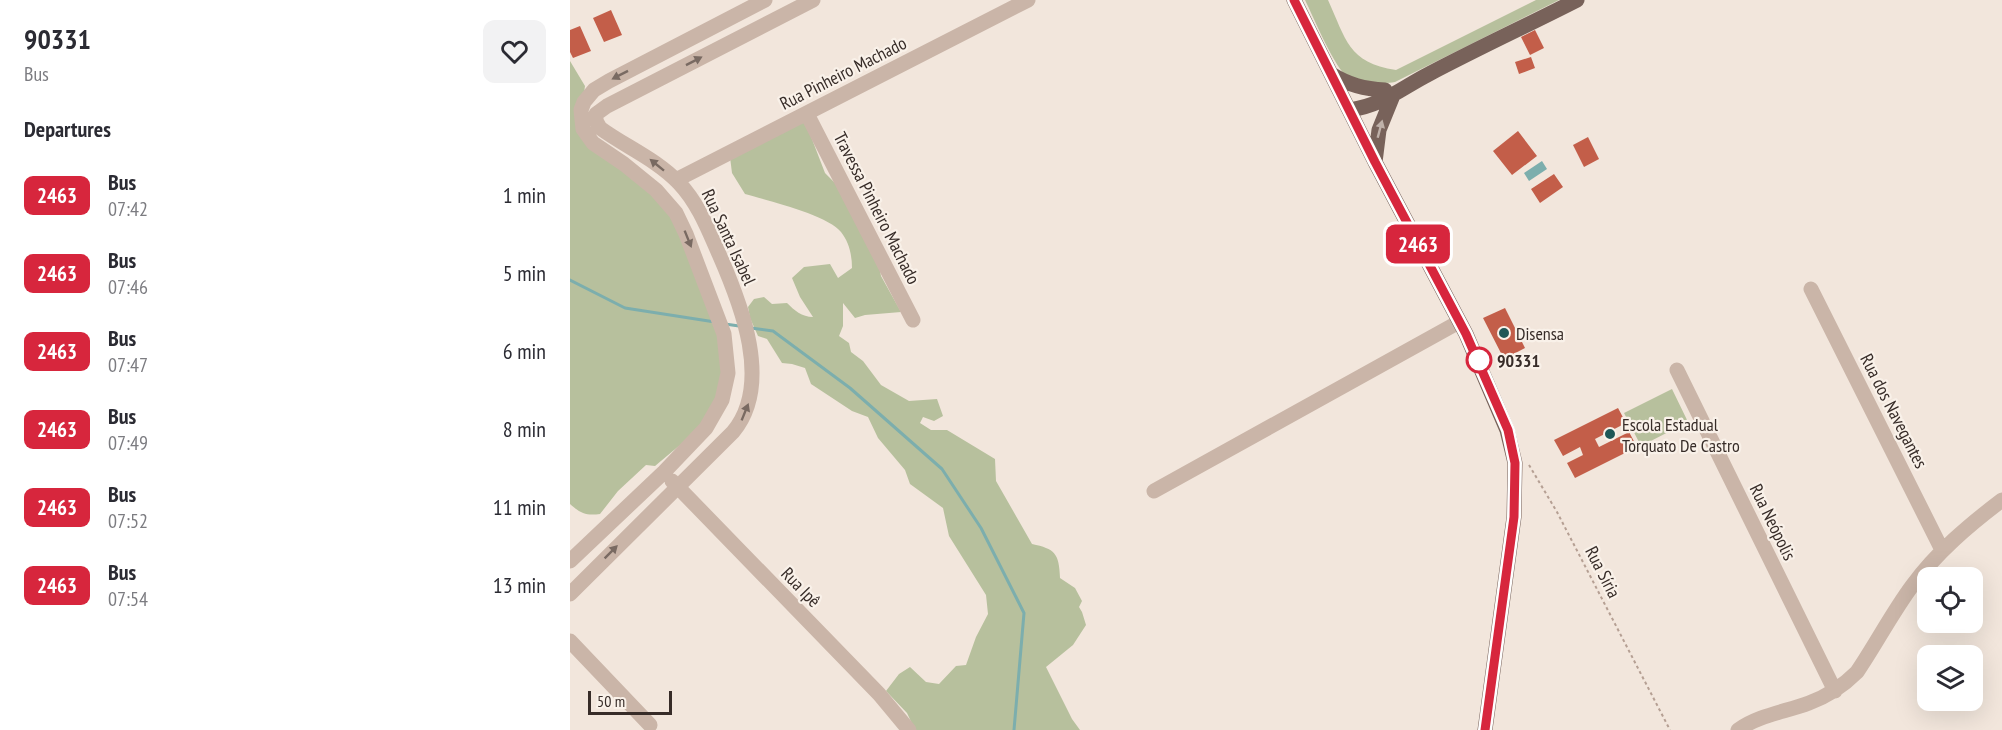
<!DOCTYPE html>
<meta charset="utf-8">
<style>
body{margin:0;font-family:"PT Sans Narrow",sans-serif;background:#f2f2f3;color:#2b2b33;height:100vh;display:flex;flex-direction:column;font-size:22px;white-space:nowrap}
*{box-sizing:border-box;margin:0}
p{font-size:20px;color:#7c7c81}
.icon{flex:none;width:33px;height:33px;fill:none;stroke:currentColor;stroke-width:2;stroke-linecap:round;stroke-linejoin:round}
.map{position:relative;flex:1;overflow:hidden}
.sheet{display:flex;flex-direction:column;background:#fff;width:570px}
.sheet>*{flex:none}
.badge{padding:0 12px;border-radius:9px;font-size:21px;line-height:39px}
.fabs{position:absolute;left:1347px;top:567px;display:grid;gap:12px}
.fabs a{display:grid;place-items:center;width:66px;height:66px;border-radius:12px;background:#fff;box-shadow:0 6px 24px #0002;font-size:30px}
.scale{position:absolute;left:18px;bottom:15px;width:84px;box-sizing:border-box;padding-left:6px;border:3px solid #372c28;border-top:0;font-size:16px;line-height:21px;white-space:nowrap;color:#372c28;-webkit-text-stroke:4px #f9f1e9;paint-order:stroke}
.map>.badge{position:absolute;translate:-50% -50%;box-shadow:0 0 0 3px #fff}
h2{padding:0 24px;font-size:22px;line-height:54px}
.round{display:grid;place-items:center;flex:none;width:63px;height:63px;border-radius:12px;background:#f2f2f3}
.head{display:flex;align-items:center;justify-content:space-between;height:102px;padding:0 24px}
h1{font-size:28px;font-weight:700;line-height:45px}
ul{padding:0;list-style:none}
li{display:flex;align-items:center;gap:18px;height:78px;padding:0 24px}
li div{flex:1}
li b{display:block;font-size:22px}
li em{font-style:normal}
li .badge{min-width:66px;font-weight:700;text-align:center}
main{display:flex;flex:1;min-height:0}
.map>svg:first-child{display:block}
.green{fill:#b7c09d}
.water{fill:#7caead}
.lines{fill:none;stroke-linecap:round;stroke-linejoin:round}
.stream{stroke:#7caead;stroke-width:3}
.building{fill:#c35e49}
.path{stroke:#b59f93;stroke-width:2;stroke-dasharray:3 3;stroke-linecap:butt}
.minor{stroke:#cab5a8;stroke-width:15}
.major{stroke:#78625a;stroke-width:15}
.oneway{fill:#796a62}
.oneway2{fill:#bfb1a9}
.line-casing{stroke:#fff;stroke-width:14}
.line{stroke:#d7263d;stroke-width:9}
.poi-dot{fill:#1f5757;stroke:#f9f1e9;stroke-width:2}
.stop-dot{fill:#fff;stroke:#d7263d;stroke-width:3}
.labels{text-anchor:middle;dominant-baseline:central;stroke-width:4.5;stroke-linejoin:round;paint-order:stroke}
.street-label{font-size:18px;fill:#372c28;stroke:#f9f1e9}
.poi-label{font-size:18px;fill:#372c28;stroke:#f9f1e9;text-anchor:start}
.stop-label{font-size:18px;font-weight:bold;fill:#372c28;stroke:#f9f1e9;text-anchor:start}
</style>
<main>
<section class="sheet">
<div class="head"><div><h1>90331</h1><p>Bus</p></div><a class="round"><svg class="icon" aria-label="heart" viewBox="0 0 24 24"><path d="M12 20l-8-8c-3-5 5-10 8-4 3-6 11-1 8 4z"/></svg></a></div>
<h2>Departures</h2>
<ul>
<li><span class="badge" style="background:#d7263d;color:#fff">2463</span><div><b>Bus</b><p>07:42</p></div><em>1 min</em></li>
<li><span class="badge" style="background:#d7263d;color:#fff">2463</span><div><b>Bus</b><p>07:46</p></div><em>5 min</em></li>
<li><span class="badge" style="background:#d7263d;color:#fff">2463</span><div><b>Bus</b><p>07:47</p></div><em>6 min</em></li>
<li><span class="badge" style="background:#d7263d;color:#fff">2463</span><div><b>Bus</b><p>07:49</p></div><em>8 min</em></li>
<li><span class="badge" style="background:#d7263d;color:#fff">2463</span><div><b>Bus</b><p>07:52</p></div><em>11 min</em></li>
<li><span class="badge" style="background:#d7263d;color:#fff">2463</span><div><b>Bus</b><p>07:54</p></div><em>13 min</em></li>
</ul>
</section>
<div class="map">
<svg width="1432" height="730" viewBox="0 0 1432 730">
<rect width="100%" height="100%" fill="#f2e6dc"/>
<path class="green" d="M735 0H758C776 39 778 63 826 70L966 0H989L825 82C814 84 790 83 779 78 765 70 743 16 735 0Z
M0 61 15 86 10 122 90 202 105 221 152 346 151 387 138 414 122 435 85 466 76 465 48 491 30 514C16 516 10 513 0 504Z
M235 121 255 173 267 185 308 260 311 276 331 312 295 315 285 318 273 303V326L269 336 279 343 281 352 293 361 311 385 339 401 367 399 373 416 364 421 353 417 350 423 361 430H377L425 459 426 481 462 544C485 549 489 553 490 578L505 588 512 601 509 607 512 612 516 625 503 645 476 667 502 719 510 730H345L337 713 316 691 329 674 340 667 356 682 369 684 386 666 396 665 406 637 418 614 416 595 379 536 373 508 340 484 335 470 308 438 298 417 282 411 241 384 235 368 222 364 212 363 197 339 188 336 180 318 178 307 184 299 194 297 202 304 217 303C224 310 232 317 243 317L230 297 222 278 234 267 260 264 268 278 282 268C282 255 279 242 271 232 258 215 196 200 175 194L162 173 160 157Z
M1102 389 1118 422 1071 446 1054 413Z"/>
<path class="water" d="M972 161 977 169 959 181 954 173Z"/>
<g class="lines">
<path class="stream" d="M0 280 55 308 145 322
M155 324 169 326
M181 328 203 331 280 388 372 469 411 528 454 613 444 730"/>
</g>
<path class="building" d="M41 10 52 35 34 42 23 18Z
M10 26 21 51 3 58 0 52V30Z
M965 30 974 48 960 55 951 37Z
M961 57 965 68 949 74 945 62Z
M948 131 967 156 942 175 923 151Z
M1018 137 1029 159 1014 167 1003 145Z
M984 174 993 187 970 203 961 189Z
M935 308 955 348 934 359 913 318Z
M1048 408 1056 423 1025 439 1029 447 1059 432 1067 447 1005 478 997 463 1013 455 1010 447 993 456 984 440Z"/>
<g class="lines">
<path class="path" d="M959 465 987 512 1100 730"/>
<path class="minor" d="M237 114 343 320
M106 180 458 0
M1241 289 1372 550
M1107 370 1265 691
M102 481 309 694 339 730
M584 491 889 322
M0 561 94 472 136 428 152 400 158 373 154 334 116 234 106 213 86 190 54 164 23 143 13 129 11 110 14 102 24 90 39 81 195 0
M0 594 163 432C203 384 171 304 149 254 138 229 128 203 109 183 86 159 56 147 30 128L26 121V114L37 106 243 0
M0 641 80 725
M1168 730C1189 715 1215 712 1239 703 1258 696 1273 686 1287 672 1306 644 1322 613 1342 586 1367 552 1399 525 1432 500"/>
<path class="major" d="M724 0 805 162 896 334 937 430 945 463 944 517 915 730
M761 74C779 85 794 89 815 90
M780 110C813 105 830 89 859 74 908 48 958 25 1007 0
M805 162 809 130 822 98"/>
</g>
<defs><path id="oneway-solid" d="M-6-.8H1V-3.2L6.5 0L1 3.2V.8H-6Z" transform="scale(1.5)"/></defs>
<g class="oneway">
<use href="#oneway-solid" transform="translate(124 61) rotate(-27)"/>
<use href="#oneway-solid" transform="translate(50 75) rotate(153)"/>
<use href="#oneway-solid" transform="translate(87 165) rotate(-141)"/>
<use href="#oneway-solid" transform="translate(118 239) rotate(68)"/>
<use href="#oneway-solid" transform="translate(175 412) rotate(-68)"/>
<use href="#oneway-solid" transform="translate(41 552) rotate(-45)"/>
</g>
<use class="oneway2" href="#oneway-solid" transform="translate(810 129) rotate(-75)"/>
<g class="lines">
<defs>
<path id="line" d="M724 0 805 162 896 334 938 430 945 463 944 517 915 730"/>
</defs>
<use href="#line" class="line-casing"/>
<use href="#line" class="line"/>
</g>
<g class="poi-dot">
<circle cx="934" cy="333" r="6"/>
<circle cx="1040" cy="434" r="6"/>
</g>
<circle class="stop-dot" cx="909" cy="360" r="12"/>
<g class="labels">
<g class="street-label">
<text transform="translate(273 73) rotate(-27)">Rua Pinheiro Machado</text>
<text transform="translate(307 208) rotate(63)">Travessa Pinheiro Machado</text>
<text transform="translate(159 237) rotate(65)">Rua Santa Isabel</text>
<text transform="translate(1324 411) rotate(63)">Rua dos Navegantes</text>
<text transform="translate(1203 522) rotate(64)">Rua Neópolis</text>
<text transform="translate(1033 572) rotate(63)">Rua Síria</text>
<text transform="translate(231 587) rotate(46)">Rua Ipê</text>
</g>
<g class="poi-label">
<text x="946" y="333">Disensa</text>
<text x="1052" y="424">Escola Estadual<tspan x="1052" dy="21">Torquato De Castro</tspan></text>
</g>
<g class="stop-label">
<text x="927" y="360">90331</text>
</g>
</g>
</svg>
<div class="fabs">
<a><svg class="icon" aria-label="locate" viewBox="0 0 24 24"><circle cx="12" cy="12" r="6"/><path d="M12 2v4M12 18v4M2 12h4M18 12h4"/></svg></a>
<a><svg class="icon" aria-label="layers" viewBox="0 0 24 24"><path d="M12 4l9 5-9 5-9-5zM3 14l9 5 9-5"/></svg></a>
</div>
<div class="scale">50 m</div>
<b class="badge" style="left:848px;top:244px;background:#d7263d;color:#fff">2463</b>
</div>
</main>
